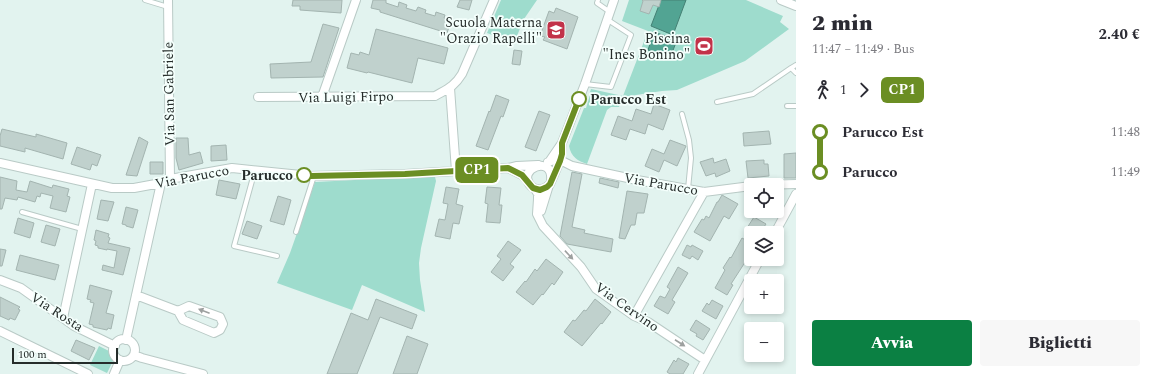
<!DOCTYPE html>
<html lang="it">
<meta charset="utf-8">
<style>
body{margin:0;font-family:Spectral,serif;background:#f7f7f7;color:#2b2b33;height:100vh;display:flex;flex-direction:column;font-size:15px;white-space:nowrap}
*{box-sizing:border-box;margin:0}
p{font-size:13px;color:#7c7c81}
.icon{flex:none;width:22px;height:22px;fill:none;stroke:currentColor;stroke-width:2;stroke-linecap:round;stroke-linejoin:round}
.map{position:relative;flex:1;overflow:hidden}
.drawer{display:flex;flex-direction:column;background:#fff;width:360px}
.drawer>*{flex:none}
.badge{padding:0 8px;border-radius:6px;font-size:14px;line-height:26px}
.buttons{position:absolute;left:744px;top:178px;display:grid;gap:8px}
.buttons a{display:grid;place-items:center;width:40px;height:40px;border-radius:4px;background:#fff;box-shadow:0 2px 6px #0003;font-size:20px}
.scale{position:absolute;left:12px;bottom:10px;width:106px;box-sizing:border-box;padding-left:4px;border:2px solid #252c2a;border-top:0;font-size:11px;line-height:14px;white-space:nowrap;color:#252c2a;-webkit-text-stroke:3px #f4fffc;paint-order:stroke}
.map>.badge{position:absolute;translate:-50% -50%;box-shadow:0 0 0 2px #fff}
.legs{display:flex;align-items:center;gap:6px;height:44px;padding:0 16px;font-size:13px}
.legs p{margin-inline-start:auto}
.summary{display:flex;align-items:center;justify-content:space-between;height:68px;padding:0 16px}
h1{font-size:22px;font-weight:800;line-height:30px}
.action{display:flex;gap:8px;margin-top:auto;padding:8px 16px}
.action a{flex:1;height:46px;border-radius:4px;background:#0b8043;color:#fff;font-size:16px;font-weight:800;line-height:46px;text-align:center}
.action a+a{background:#f7f7f7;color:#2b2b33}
ul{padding:0 16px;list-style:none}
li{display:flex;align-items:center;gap:14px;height:40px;font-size:15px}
li i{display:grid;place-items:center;width:6px;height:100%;margin:0 5px;background:currentColor}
li i::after{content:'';width:10px;height:10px;margin:-5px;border:3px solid;border-radius:50%;background:#fff}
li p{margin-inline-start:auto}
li:first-child i{background:linear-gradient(#0000 50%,currentColor 0)}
li:last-child i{background:linear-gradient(currentColor 50%,#0000 0)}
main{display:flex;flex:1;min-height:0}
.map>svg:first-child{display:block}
.green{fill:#9edccd}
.water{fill:#52a493;stroke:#448074}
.building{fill:#c0d1cd;stroke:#a3b4b0}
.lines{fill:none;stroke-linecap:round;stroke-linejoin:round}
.service-casing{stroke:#b9cac6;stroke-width:6}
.minor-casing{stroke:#b9cac6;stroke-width:10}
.service{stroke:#fff;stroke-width:4}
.minor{stroke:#fff;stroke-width:8}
.oneway{fill:#9da09f}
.line-1-casing{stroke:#fff;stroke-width:9}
.line-1{stroke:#6b8e23;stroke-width:6}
.stop-1-dot{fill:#fff;stroke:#6b8e23;stroke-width:2}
.labels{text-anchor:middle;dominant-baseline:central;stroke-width:3.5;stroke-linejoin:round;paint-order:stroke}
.poi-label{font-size:14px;fill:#252c2a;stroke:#f4fffc;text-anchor:end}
.street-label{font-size:14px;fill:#252c2a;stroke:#f4fffc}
.stop-label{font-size:14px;font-weight:bold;fill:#252c2a;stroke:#f4fffc;text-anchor:start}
</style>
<main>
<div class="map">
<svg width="796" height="374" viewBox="0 0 796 374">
<rect width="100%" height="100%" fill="#e2f3ef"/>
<path class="green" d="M501 0H537L524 19 514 43 487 33Z
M629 0H746L783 16 780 22 789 29 745 61 677 90 662 91 623 97 619 107H611L607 110 587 164C578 161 571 157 569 146L584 108H586L590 95H589L591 89 623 96 648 31 622 21Z
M433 176 435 177 436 181 421 248 419 263 420 280 425 312 362 285 352 310 277 283 290 253 315 182Z
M99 346 111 352 114 359 107 373 90 365Z"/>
<path class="water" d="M661 0H686L673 35 651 26Z
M654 32 677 40 670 58 648 50Z"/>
<path class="building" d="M293 0H342L341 13 300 10V6H292Z
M373 0H386V3L398 7 399 2 407 5 406 8 416 11 418 7 426 10 425 13 435 16 436 12 445 15 444 18 451 21 447 33 380 12V10L371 8Z
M460 0H472L469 10 457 7Z
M642 0H661L659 7 653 5 649 14 640 11 643 1Z
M556 8 578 17 567 49 543 40 545 37 540 36 549 11 554 13Z
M323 24 339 28 323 77 271 78 270 64 311 62Z
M376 29 448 48 444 64 418 58 412 83 368 72 367 73 347 68 351 53 359 55 360 52 369 55Z
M514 50 522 51 520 65 512 64Z
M496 95 509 100 503 117 501 116 488 150 476 146 489 111 490 112Z
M654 104 670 110 663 130 648 124 645 134 630 129 626 140 611 135 618 116 632 121 636 109 651 114Z
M539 111 550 115 536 151 525 147Z
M2 129 36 137V134L67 143 63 159 25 148V152L0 146V136Z
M769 131 771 144 744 146 743 133Z
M139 137 148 142 137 176 126 175Z
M176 138H188L189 155 200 152 203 163 179 170 176 158Z
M670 140 686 146 677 166 664 160 659 172 645 166 652 149 664 154Z
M226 145 227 160 211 161V146Z
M77 147 101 155 97 166 92 164 90 170 71 164Z
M796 153V178H784V154Z
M713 158 714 163 726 159 730 171 716 177 715 173 706 176 700 162Z
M764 160V164H768L769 176 748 178 746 161Z
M150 162H163V174H150Z
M572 172 582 174 572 227 585 230 584 233 613 239 611 252 567 244 560 236Z
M0 177 17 181 16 190 27 192 30 181 52 188 53 185 69 189 67 196 70 197 66 212 50 208 53 196 41 193 40 197 37 196 35 202 18 197 17 200 5 198 2 209H0Z
M600 178 619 182 618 188 599 183Z
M219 180 240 184 236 199 216 195Z
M446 187 459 189 456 204 463 206 459 224 453 223 450 239 435 236 439 219 445 220 448 204 443 203Z
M487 187 501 188 499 205H502L500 223 486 222 488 204 485 203Z
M627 191 648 194 644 213H637L635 225H631L625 239 619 238Z
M722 195 738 204 729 219 724 216 710 241 694 232 702 219 704 220 706 216 709 218 717 202H718Z
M278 196 291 200 284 225 270 221Z
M101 200 114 202 108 221 97 219Z
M126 207 138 210 133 228 126 226V225L122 224Z
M754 217 766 224 760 233H755L747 228Z
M18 218 34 223 30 238 14 233Z
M247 221 262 226 257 239 242 234Z
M46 225 60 229 55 246 41 242Z
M96 230 109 234 108 237 110 238 108 243 130 248 123 275 102 270 103 265 114 268 117 251 107 249V250L98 248V246L95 245 96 241 94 240Z
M742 238 751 243V253L731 284 733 285 727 295 715 288 725 270 723 268 730 257 731 258Z
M508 241 521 250 510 264 514 267 503 281 491 272 501 259 497 256Z
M687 245 691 247 692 245 703 251 698 260 692 256 690 259 682 255Z
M0 249 6 250 2 266H0Z
M20 255 59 265 55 280 16 270Z
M546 259 563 272 554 285 552 283 543 295 542 294 533 305 516 292 525 281 526 282 535 269 537 271Z
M678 267 688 273 672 300 675 302 668 314 654 306 660 296 665 298 670 289 667 287Z
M90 285 112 291 106 313 114 315 111 329 108 328 107 330 93 327V325L89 324 94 303 90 302 91 300 87 299Z
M0 297 20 307 18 309 20 310 15 320 10 318 9 320 0 316Z
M376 299 417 315 412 329 380 317 357 374H327L351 313 368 320Z
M595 299 611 312 602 324 601 323 582 346 564 332 573 320 575 321 584 310 586 311Z
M712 300 723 306 716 319 702 311 707 303 709 305Z
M696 320 710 329 703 340 696 336 697 334 690 330Z
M407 336 428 344 417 374H393Z
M76 340 95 348 89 360 71 351Z
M678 358 689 364 683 374H670L667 372 674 360 676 362Z"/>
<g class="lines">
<defs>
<path id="service" d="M145 0 168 7
M598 0 597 3 610 12
M796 65 791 68 796 73
M585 84 611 87 631 35 608 20
M717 102 753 94 791 68
M787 106H796
M682 114 689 140 691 158 688 189
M255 170 234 246 277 256
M22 212 82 229
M296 232 314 176"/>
<path id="minor" d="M168 0 170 179
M781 0 796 6
M450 88 456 171
M258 97 435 96C447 89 454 87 462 74L494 0
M322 97 356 0
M548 162 555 160 562 161 572 166 637 180 704 192 751 186
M549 162 562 143 585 84 614 0
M0 163 112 188H134L161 183 170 179 232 168 311 176 405 174 508 168 517 166 538 165
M508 168 522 175 528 181
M551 181C554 153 515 169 531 186 537 192 545 190 550 184 556 169 562 160 562 144
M762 185 796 184
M535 189 538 194V199L537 214 543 226 581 267 596 289 634 316 648 322 705 360
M541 211 549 185
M775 233 796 194
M0 280 21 288 74 326 115 346
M136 295 178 311 183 320 214 333 220 330 223 324 220 317 189 306 178 311
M634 316 704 192
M63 318 92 184
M0 331 88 374
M113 350a11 11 0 1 1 22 0a11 11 0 1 1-22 0Z
M126 340 161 183
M134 355 142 358 203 374
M114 374 120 360
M698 374 760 259"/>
</defs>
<use href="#service" class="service-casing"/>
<use href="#minor" class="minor-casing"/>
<use href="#service" class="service"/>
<use href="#minor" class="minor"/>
</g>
<defs><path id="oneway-solid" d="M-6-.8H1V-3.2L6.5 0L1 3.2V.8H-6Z"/></defs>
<g class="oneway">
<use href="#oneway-solid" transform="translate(569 255) rotate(47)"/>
<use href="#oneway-solid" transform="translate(204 311) rotate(-159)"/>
<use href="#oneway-solid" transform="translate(680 343) rotate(33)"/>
</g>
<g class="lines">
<defs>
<path id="line-1" d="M304 175 311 176 405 174 508 168 522 175 533 188 540 190 547 187 550 184 560 161 562 154V143L579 99"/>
</defs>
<use href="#line-1" class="line-1-casing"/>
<use href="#line-1" class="line-1"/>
</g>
<defs>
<symbol id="school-square" viewBox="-11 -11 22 22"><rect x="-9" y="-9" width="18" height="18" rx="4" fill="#c23249" stroke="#f4fffc"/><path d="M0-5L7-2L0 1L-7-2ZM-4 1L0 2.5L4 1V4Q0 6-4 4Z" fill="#fff"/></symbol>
<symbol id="stadium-square" viewBox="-11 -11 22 22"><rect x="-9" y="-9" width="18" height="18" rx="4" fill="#c23249" stroke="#f4fffc"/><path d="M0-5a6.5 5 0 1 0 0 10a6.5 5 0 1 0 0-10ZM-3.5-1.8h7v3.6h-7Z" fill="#fff"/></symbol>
</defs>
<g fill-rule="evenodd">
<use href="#school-square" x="545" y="19" width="22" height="22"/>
<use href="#stadium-square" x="693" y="35" width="22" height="22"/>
</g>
<g class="stop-1-dot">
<circle cx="579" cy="99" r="7"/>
<circle cx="304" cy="175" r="7"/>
</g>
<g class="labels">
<g class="poi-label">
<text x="542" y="22">Scuola Materna<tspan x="542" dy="16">"Orazio Rapelli"</tspan></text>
<text x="690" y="38">Piscina<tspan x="690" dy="16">"Ines Bonino"</tspan></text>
</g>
<g class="street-label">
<text transform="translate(169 94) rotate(-91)">Via San Gabriele</text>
<text transform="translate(346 97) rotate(-1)">Via Luigi Firpo</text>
<text transform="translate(192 177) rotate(-11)">Via Parucco</text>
<text transform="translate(661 184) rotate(10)">Via Parucco</text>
<text transform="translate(627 307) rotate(35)">Via Cervino</text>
<text transform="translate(57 312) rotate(33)">Via Rosta</text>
</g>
<g class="stop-label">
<text x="590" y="99">Parucco Est</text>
<text x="293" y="175" text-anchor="end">Parucco</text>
</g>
</g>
</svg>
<div class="buttons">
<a><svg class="icon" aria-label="locate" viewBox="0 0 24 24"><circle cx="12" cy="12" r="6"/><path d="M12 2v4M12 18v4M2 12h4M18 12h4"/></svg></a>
<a><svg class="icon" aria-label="layers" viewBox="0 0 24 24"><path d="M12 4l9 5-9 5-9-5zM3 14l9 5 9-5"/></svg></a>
<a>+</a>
<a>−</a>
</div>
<div class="scale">100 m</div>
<b class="badge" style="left:477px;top:170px;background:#6b8e23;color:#fff">CP1</b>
</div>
<section class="drawer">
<div class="summary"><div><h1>2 min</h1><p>11:47 – 11:49 · Bus</p></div><b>2.40 €</b></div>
<div class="legs"><svg class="icon" aria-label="walk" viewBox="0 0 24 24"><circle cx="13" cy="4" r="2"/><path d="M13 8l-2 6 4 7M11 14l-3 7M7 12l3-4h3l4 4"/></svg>1<svg class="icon" aria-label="forward" viewBox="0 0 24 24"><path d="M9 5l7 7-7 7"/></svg><b class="badge" style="background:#6b8e23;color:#fff">CP1</b></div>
<ul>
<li><i style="color:#6b8e23"></i><b>Parucco Est</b><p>11:48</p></li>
<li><i style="color:#6b8e23"></i><b>Parucco</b><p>11:49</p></li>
</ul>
<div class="action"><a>Avvia</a><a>Biglietti</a></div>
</section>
</main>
